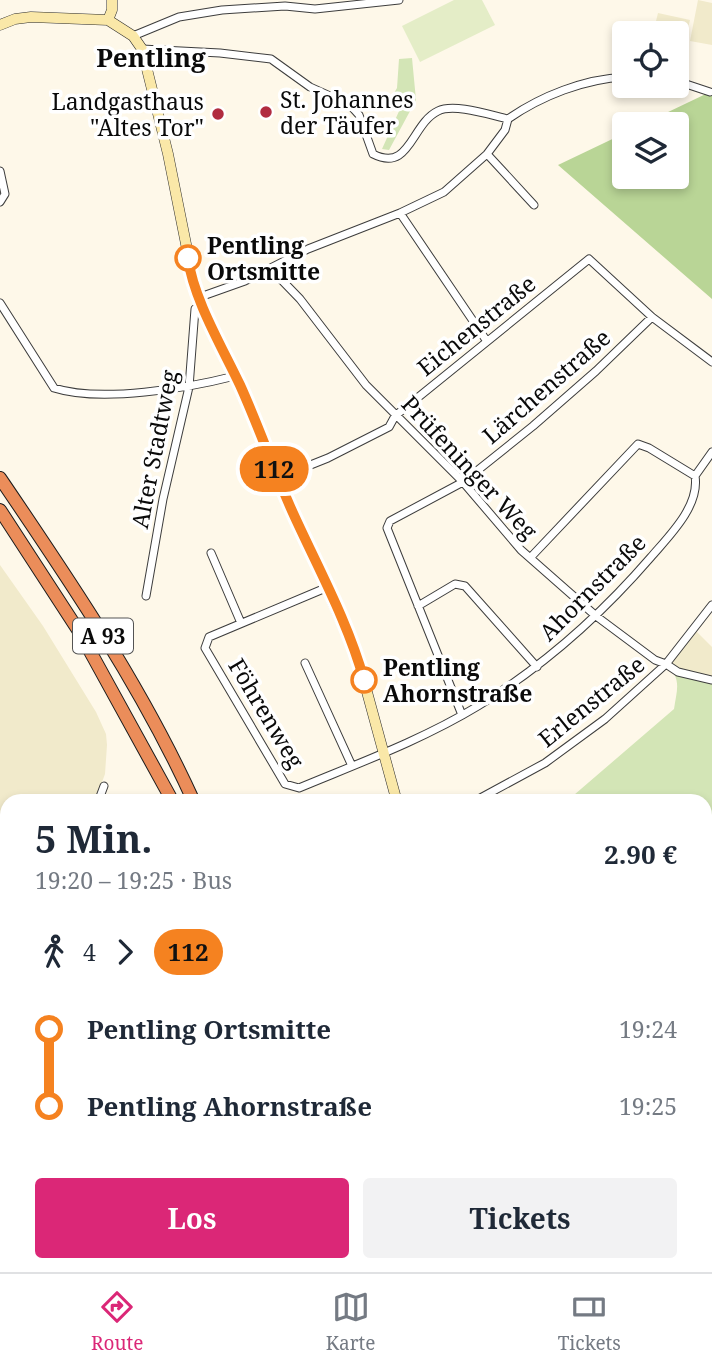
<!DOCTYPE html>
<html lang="de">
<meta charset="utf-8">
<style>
body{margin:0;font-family:"Noto Serif",serif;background:#f2f2f3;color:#1f2937;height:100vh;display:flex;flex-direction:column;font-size:26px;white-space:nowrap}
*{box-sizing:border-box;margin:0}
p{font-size:23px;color:#747a83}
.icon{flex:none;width:38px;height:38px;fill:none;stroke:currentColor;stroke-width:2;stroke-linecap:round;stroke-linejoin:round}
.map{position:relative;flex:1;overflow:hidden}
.panel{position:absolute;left:0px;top:794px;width:712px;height:478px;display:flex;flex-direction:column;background:#fff;border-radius:21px 21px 0 0;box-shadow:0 4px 10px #0003}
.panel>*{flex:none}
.badge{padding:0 14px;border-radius:23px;font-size:24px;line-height:46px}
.tools{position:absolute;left:612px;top:21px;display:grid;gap:14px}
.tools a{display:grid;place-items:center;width:77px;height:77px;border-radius:7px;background:#fff;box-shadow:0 4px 10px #0003;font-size:35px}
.map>.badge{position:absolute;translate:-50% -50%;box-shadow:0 0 0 4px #fff}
.legs{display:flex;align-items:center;gap:10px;height:77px;padding:0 35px;font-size:23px}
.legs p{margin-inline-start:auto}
.headline{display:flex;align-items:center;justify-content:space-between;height:119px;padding:0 35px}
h1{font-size:38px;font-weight:700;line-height:52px}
.action{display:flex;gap:14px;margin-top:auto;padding:14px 35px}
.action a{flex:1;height:80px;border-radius:7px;background:#db2777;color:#fff;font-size:28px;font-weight:700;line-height:80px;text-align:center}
.action a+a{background:#f2f2f3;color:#1f2937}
ul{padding:0 35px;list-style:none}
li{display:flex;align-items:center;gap:24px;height:77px;font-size:26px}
li i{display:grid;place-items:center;width:10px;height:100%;margin:0 9px;background:currentColor}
li i::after{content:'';width:18px;height:18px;margin:-9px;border:5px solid;border-radius:50%;background:#fff}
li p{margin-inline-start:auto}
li:first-child i{background:linear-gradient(#0000 50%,currentColor 0)}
li:last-child i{background:linear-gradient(currentColor 50%,#0000 0)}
.tab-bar{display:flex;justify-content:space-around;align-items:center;height:98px;border-top:2px solid #e0e1e3;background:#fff;font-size:19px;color:#747a83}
.tab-bar a{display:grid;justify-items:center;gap:4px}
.tab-bar .on{color:#db2777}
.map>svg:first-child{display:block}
.farmland{fill:#f1eacb}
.green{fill:#d3e5b6}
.forest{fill:#b9d596}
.pitch{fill:#e4edc7}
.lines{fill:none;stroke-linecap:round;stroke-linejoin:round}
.street-casing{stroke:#3d3d3d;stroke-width:9}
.secondary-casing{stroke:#2c2c2c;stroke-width:11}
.highway-casing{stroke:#1b1b1b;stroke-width:14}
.street{stroke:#fff;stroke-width:7}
.secondary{stroke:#fae8a8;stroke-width:10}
.highway{stroke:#eb8d5a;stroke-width:12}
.line-1-casing{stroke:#fff;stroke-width:16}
.line-1{stroke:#f58220;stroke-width:10}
.poi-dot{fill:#b12c40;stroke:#fff;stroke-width:2.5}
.stop-1-dot{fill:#fff;stroke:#f58220;stroke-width:3.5}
.labels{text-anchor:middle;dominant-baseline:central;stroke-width:7;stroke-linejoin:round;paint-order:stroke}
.shield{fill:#fff;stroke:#545454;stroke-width:2}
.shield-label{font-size:21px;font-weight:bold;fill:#0a0a0a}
.poi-label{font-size:23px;fill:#0a0a0a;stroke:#fff;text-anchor:start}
.stop-label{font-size:23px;font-weight:bold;fill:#0a0a0a;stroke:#fff;text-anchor:start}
.street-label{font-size:23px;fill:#0a0a0a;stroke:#fff}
.quarter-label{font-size:26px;font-weight:bold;fill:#0a0a0a;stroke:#fff}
</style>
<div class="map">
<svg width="712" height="1272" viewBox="0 0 712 1272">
<rect width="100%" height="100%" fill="#fef8e9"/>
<path class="farmland" d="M698 0 712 3V45L690 41Z
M658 13 690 20 685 41 677 39V33H653Z
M0 565 43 626 96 712 106 734 107 745 105 774 95 801 7 802V934L0 941Z
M693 628 712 647V678L666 664Z
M7 960V1265H35V1272H0V961Z
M47 1265H221V1272H47Z"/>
<path class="green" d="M412 58 416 100 389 150 382 149 400 109 390 100 397 88 399 59Z
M666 664 712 678V1272H401L399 1265H705V802L567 801 674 709C677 689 682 679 666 664Z
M305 1265H332L334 1272H304Z"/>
<path class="forest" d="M710 92 712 93V299L558 165 625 133V177H677V124H643Z
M221 1265H275L274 1272H221Z"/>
<path class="pitch" d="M454 0H482L495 25 420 62 402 26Z"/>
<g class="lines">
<defs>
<path id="street" d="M133 36 179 17 222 10 285 6 315 9 399 0
M142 49 220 53 271 59 310 87 350 105 359 115 373 154C410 173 411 124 438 111 454 103 490 115 508 119
M677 81 710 92
M487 154 534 205
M0 171 5 194 0 202
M400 213 486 340
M271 269 300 299 366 385 463 482 521 550 596 616 655 660 666 664 678 672 712 680
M200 297 245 281 308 249 400 213 444 192 487 154 505 130 508 119C541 96 584 79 625 77
M0 303 54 388C101 403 188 388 235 376
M278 478 328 458 389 427 395 416 589 259 652 317 712 362
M211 553 241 623
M530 558 638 444 649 448 695 476
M328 587 209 637 205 648 285 784 299 788C359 763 422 740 478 706 544 666 600 616 651 557 669 536 700 506 695 476L712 452
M146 596 163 499 189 387 195 309
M418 606 455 584 465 586 537 667
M305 663 352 766
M462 715 387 528 390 521 463 482 533 426 596 371 652 317
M98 802 104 786
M473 802 545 763 605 719 666 664 712 605"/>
<path id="secondary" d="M108 20 112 10V0
M0 25 15 19 31 17 108 20 133 36 142 49 168 154 195 289 257 423 278 478 358 659 397 802
M0 956 7 955
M42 1272V1265"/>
<path id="highway" d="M0 478C70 581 142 687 194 802
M0 510 80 633 173 802
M344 1265 346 1272
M362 1265 364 1272
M297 1272 298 1265"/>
</defs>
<use href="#street" class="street-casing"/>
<use href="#secondary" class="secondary-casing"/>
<use href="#highway" class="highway-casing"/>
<use href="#street" class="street"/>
<use href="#secondary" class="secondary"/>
<use href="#highway" class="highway"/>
</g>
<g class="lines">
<defs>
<path id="line-1" d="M188 258C193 298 222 347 240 385 259 427 274 471 293 513 318 568 348 622 364 680"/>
</defs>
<use href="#line-1" class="line-1-casing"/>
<use href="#line-1" class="line-1"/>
</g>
<g class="poi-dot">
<circle cx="266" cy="112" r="7"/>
<circle cx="218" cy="114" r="7"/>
</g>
<g class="stop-1-dot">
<circle cx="188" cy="258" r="12"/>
<circle cx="364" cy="680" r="12"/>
</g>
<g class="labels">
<rect class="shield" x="73" y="618.5" width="60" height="35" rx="5"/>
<g class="shield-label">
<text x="103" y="636">A 93</text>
</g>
<g class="poi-label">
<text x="280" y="99">St. Johannes<tspan x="280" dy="26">der Täufer</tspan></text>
<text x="204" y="101" text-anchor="end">Landgasthaus<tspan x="204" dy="26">"Altes Tor"</tspan></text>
</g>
<g class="stop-label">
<text x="207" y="245">Pentling<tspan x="207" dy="26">Ortsmitte</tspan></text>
<text x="383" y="667">Pentling<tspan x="383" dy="26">Ahornstraße</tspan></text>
</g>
<g class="street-label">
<text transform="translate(476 325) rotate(-39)">Eichenstraße</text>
<text transform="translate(546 386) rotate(-41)">Lärchenstraße</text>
<text transform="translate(154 449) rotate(-79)">Alter Stadtweg</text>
<text transform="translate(470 467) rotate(47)">Prüfeninger Weg</text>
<text transform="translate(592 587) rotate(-45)">Ahornstraße</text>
<text transform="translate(591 701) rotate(-39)">Erlenstraße</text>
<text transform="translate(267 713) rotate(59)">Föhrenweg</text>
</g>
<g class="quarter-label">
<text x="151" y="57">Pentling</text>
</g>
</g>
</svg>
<div class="tools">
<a><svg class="icon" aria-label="locate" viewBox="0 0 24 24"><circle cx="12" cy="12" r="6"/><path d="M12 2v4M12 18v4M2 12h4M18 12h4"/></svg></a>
<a><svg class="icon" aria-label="layers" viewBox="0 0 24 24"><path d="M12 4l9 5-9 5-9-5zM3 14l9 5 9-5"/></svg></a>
</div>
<b class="badge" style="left:274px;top:469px;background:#f58220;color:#111">112</b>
<section class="panel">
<div class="headline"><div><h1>5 Min.</h1><p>19:20 – 19:25 · Bus</p></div><b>2.90 €</b></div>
<div class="legs"><svg class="icon" aria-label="walk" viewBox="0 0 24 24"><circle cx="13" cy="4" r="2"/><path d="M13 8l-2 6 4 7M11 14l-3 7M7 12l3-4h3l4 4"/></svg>4<svg class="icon" aria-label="forward" viewBox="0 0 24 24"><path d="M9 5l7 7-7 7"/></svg><b class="badge" style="background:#f58220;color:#111">112</b></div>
<ul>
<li><i style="color:#f58220"></i><b>Pentling Ortsmitte</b><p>19:24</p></li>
<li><i style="color:#f58220"></i><b>Pentling Ahornstraße</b><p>19:25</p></li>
</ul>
<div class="action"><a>Los</a><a>Tickets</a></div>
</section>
</div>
<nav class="tab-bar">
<a class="on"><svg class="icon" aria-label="directions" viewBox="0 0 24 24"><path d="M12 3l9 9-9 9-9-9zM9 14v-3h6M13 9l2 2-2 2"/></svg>Route</a>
<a><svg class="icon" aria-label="map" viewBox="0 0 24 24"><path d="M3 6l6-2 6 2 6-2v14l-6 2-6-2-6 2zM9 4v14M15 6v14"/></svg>Karte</a>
<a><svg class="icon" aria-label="tickets" viewBox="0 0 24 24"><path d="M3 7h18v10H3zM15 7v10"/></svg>Tickets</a>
</nav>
